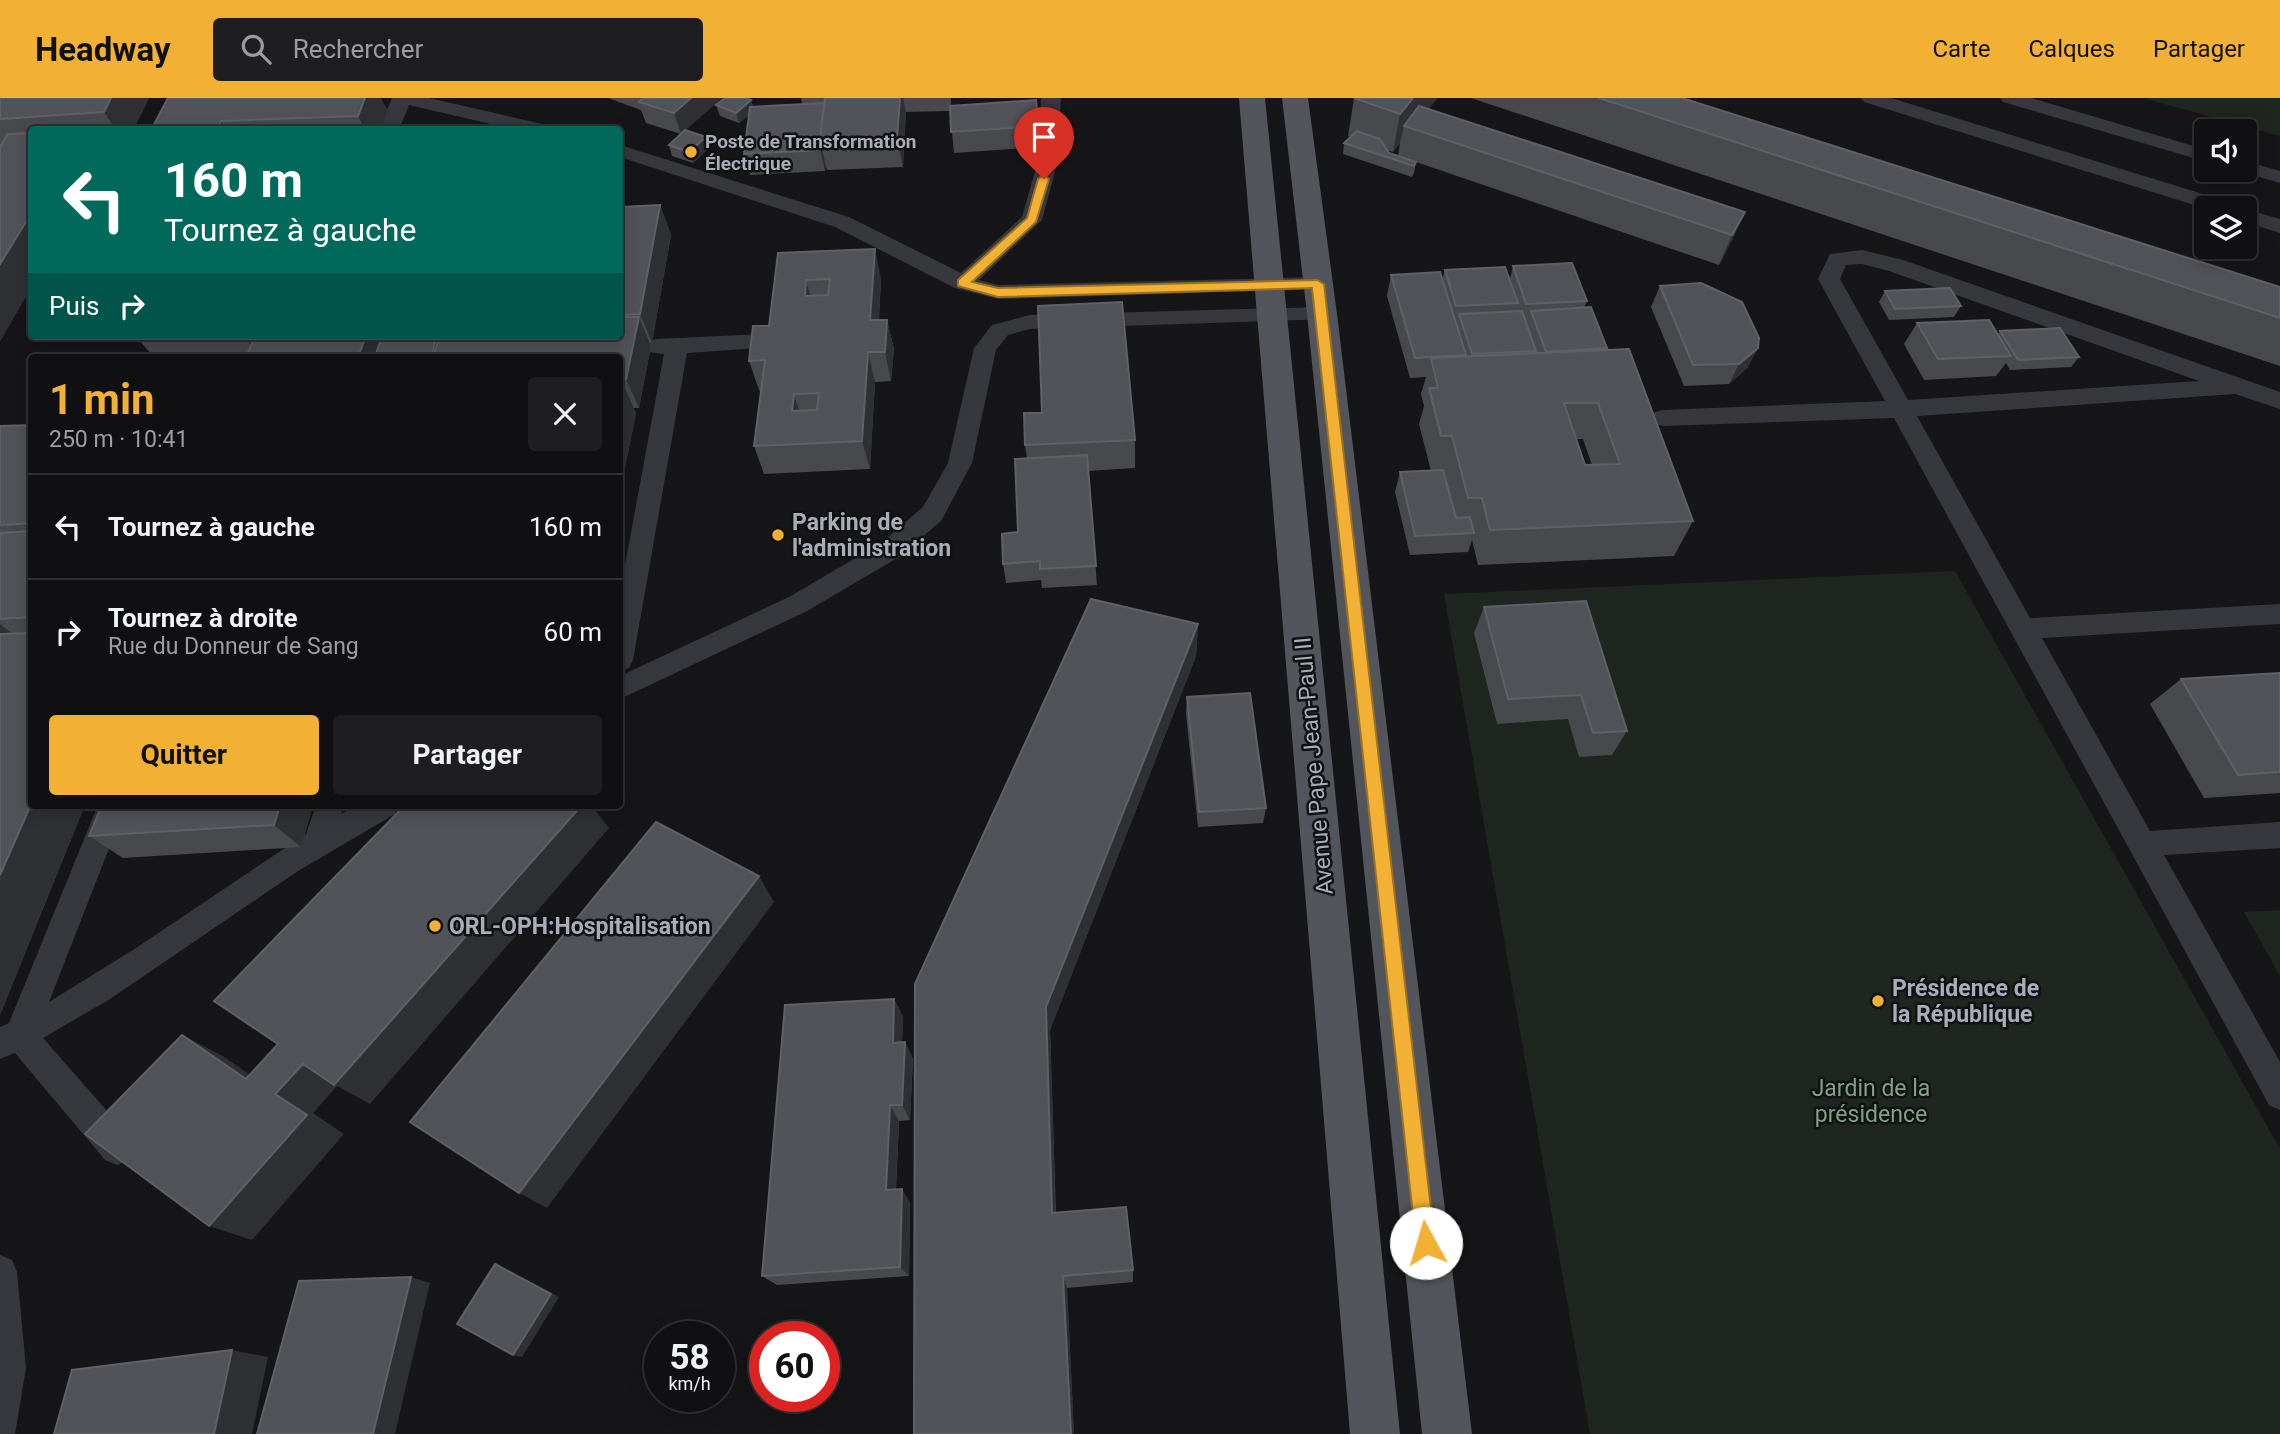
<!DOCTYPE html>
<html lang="fr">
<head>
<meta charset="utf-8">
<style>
	:root { --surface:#101012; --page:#1e1e20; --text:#f1f3f6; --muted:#9c9d9f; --line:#303032; --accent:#f2b134 }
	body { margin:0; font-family:Roboto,sans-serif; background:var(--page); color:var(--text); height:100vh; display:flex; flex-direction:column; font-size:26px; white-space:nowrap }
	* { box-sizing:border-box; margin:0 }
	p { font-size:23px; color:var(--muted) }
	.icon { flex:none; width:38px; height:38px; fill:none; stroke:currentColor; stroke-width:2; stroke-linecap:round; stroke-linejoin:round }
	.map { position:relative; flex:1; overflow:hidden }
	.sheet { position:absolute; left:28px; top:256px; width:595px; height:455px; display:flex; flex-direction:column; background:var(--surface); border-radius:7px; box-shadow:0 4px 18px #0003,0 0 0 2px var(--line) }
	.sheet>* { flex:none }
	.hud { position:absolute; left:28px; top:28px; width:595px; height:214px; border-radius:7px; box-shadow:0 4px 18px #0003,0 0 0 2px var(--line); background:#00695c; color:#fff; overflow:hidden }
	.tools { position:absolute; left:2194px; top:21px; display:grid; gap:14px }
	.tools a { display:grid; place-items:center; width:63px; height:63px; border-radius:7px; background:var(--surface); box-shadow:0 4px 18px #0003,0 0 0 2px var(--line); font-size:35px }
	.speed { position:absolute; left:644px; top:1223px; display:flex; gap:14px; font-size:35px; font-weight:700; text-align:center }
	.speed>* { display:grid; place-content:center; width:91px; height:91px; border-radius:50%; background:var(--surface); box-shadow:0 4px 18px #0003,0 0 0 2px var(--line); line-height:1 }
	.speed small { font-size:18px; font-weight:400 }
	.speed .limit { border:10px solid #d22; background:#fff; color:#111 }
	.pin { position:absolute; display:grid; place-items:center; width:60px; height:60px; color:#fff; margin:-72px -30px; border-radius:50% 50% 50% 0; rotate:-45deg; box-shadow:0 0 7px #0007 }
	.pin .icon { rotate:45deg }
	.me { position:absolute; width:77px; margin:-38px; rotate:354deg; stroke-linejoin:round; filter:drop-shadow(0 0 5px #0008) }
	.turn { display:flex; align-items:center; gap:24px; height:147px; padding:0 21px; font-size:32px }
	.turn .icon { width:91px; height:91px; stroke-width:2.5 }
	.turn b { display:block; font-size:49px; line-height:60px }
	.then { display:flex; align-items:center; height:66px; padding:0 21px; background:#0003; gap:14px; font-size:26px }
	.round { display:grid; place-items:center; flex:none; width:74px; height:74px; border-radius:7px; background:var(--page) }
	.summary { display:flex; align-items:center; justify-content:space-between; height:119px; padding:0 21px }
	h1 { font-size:42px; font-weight:700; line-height:52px; color:var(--accent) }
	.cta { display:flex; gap:14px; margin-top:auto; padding:14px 21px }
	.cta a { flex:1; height:80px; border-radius:7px; background:var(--accent); color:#111; font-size:28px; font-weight:700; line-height:80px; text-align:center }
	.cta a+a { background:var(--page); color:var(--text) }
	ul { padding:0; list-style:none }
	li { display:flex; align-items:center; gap:21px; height:105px; padding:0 21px; border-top:2px solid var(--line) }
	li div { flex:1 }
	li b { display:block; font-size:26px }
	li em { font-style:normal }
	header { display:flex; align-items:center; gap:42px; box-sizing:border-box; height:98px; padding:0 35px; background:var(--accent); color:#111 }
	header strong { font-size:33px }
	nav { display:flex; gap:38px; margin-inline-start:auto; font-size:24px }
	.search { width:490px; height:63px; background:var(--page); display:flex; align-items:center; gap:18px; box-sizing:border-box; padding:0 24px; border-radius:7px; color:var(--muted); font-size:26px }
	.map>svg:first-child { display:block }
	.green { fill:#1e261f }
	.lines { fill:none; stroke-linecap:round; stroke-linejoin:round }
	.service { fill:#37383d; fill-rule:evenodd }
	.primary { fill:#53555c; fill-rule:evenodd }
	.wall { fill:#47494d; fill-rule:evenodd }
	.shaded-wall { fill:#2f3033 }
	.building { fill:#525359; stroke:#5f6168; stroke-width:2; fill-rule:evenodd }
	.route { fill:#f2b134; stroke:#9d7322; stroke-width:2 }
	.poi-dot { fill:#f2b134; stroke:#111113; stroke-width:2.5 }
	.labels { text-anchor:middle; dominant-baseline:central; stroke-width:5; stroke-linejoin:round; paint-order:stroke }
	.far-poi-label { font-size:19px; font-weight:bold; fill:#a8adb8; stroke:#111113; text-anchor:start }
	.poi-label { font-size:23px; font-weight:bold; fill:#a8adb8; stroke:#111113; text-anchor:start }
	.street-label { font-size:23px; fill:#a8adb8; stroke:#111113 }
	.park-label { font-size:23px; fill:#7fa381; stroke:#111113 }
</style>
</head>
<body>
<header>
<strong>Headway</strong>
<div class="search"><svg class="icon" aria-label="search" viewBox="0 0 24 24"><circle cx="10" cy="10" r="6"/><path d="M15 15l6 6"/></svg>Rechercher</div>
<nav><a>Carte</a><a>Calques</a><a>Partager</a></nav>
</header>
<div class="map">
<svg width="2280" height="1336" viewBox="0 0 2280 1336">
	<rect width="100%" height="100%" fill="#161618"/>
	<!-- green -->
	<path class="green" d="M2145,0H2280V38L2150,2Z
		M1955,473L2280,1051V1336H1590L1444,496Z
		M2280,812V878L2244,814Z"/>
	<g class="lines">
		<!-- service -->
		<path class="service" d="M392,0H429L551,28L553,32H516L409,7L399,32H379Z
			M1041,0H1061L1057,66L1042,122L979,182L998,187L1317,179L1325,181L1328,186L1325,191L998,201L955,190L835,129L620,59V47L849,119L961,175L1022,119L1037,66Z
			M1861,0H1891L2232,105L2235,110L2207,111L1864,4Z
			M2000,0H2031L2207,52V64L2003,4Z
			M2245,63L2280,73V85L2238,73L2245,72Z
			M2245,111L2280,121V135L2245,124Z
			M1862,152L1903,162L2280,294V311L2235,296L1917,318L2030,520L2280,506V526L2042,540L2150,733L2280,724V750L2164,757L2280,964V1012L2269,1007L1894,320L1663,328L1655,326L1651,320L1655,314L1663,312L1885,303L1818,181L1830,156ZM1862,166L1889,173L2199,283L1908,302L1840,181L1846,167Z
			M1322,209L1330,211L1333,216L1330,221L1030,231L1008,237L996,252L972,365L941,423L899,459L807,513L620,601V578L789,499L881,445L923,409L948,365L974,250L992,227L1030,217Z
			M763,236L771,239L774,244L771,249L687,255L633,562L629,570L620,573V494L664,256L648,254L645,249L648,244L656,241Z
			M98,707H126L49,904L136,850L306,736L316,707H344L341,716L358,707H399L395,716L298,773L110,901L43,940L129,1038L134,1050L129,1062L117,1067L105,1062L15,955L0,961V929L9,925Z
			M0,1157L12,1162L17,1174L26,1270L15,1336H0Z"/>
		<!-- primary -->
		<path class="primary" d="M1239,0H1265L1400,1336H1350Z
			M1282,0H1308L1337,216L1472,1336H1422L1307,216Z"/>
	</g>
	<!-- wall -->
	<path class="wall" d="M0,0H149L133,32H32V188L0,243Z
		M168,0L388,13L381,32H151Z
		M608,0H722L685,32L706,39L709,50L693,65L672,58L669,47L681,36L646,25L641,12Z
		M801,0H951V8L1039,28L1041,49L954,55L950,13L906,14L903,69L827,72L826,68L825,73L750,77L744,56L749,17L739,25L720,18L716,7L751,2L753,9L802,6Z
		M1354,0L1429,11L1745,114L1731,144L1719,167L1416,64L1414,75L1412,79L1343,56L1344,45L1351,39L1348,38ZM1400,45L1398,58L1389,55L1387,52L1393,54Z
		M1471,0H1682L2280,189V268Z
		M660,107L671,137L652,245H650L651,248L639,310H633L636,315L620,394V259H154L139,242L141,238H376L380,244L620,238V109Z
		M778,155L881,181L879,222H887L894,251L891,283L875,284L870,371L764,376L754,348L761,292H759L749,263L769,228Z
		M1513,168L1587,203L1584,210L1607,250L1606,252L1693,423L1674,458L1478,467L1472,442L1468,454L1410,457L1395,394L1400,374L1431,373L1419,326L1424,308L1421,296L1426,279L1410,280L1387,198L1391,177L1442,182L1445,172L1510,181ZM1576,341H1583L1592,367H1585Z
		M1660,188L1758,250L1747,270L1729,286L1684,288L1651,209Z
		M1885,193L1961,208L1954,219L1889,222L1879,204Z
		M1917,225L1998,236L2000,233L2079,259L2071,269L2010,272L2006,265L1996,278L1924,282L1904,246Z
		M32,327V707H85L0,917V328Z
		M1135,342V370L1088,373L1097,487L1042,490L1041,482L1006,485L1003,466L1018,434L1027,361L1025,347Z
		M1484,509L1627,633L1612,657L1579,659L1568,621L1497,626L1474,535Z
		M1198,526L1196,558L1050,932L1056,1115L1133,1172V1184L1067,1190L1074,1336H914L915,886Z
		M2280,575V695L2204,700L2150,606L2181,581Z
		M1187,599L1266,710L1263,725L1198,729L1186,616Z
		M313,707L301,749L123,760L89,738Z
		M894,901L903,919L902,944H905L913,961L910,1022L899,1023L896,1092L910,1104L909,1178L777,1187L762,1178Z"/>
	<!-- shaded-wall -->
	<path class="shaded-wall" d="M111,0H149L133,32H116L104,14Z
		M365,0H381L388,13L381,32H365L358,18Z
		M691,0H722L681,36L674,15Z
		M900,0H903L906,14L903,69L897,39Z
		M1413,0H1438L1412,31L1404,28L1400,45L1393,54L1400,16Z
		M751,2L754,13L739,25L736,15Z
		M221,23L226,32H217Z
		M706,39L709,50L693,65L689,54Z
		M821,47L826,68L825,73L820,52Z
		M660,107L671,137L652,245L640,216Z
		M32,114V188L0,243V166Z
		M1745,114L1731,144L1719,167L1732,137Z
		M875,151L881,181L877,252L870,222Z
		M806,182L814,212L805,198Z
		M639,219L651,248L639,310L626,281Z
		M887,222L894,251L891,283L885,254Z
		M244,238H279L259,259Z
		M366,238H376L389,258L388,259H358Z
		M437,238H446L449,259H431Z
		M1758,250L1747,270L1729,286L1739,266Z
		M868,254L875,284L870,371L862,343Z
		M623,286L636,315L620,394V301Z
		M794,296L803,325L792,313Z
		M0,526L27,547L0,540Z
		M1198,526L1196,558L1050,932L1056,1130L1052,1115L1046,909Z
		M32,704V707H85L0,917V777Z
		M280,707H313L301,749L274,727Z
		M582,707H591L609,730L370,1006L337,988L313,1015L344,1036L252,1142L209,1128L246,981L182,937L223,958L276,995L303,966Z
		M759,778L774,804L547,1110L519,1095Z
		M894,901L903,919L901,962L893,945Z
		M905,944L913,961L910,1022L902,1007Z
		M890,1007L899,1023L895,1105L886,1092Z
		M902,1091L910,1104L909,1178L900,1169Z
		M495,1166L559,1199L522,1259L513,1257Z
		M1063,1178L1067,1190L1074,1336H1071Z
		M411,1179L430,1185L395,1336H373Z
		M232,1252L268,1259L252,1336H214Z"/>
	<!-- building -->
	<path class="building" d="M0,0H111L104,14L0,21Z
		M168,0H365L358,18L221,23L217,32H151Z
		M643,0H691L674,15L639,4Z
		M725,0H746L751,2L736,15L716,7Z
		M825,0H900L897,39L820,42Z
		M1354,0H1413L1400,16Z
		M1599,0H1682L2280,189V220Z
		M1036,2L1039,28L951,34L950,8Z
		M824,5L820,42V52L744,56L750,9Z
		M1419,8L1745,114L1732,137L1404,28Z
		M685,32L706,39L689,54L669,47Z
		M1357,33L1380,41L1389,55L1416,64L1414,68L1344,45Z
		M32,35V114L0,166V49L8,36Z
		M660,107L640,216L620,217V109Z
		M875,151L870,222H887L885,254H868L862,343L754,348L765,262L749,263L753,228H769L778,155ZM830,181L828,197L805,198L806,182ZM819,295L817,312L792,313L794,296Z
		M1572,165L1587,203L1526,206L1513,168Z
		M1505,169L1518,205L1456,208L1445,172Z
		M1440,174L1466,257L1415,260L1391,177Z
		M1701,185L1742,204L1759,240L1758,250L1739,266L1693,267L1660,188Z
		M1950,190L1961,208L1895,211L1885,193Z
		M1122,204L1135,342L1025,347L1024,315H1042L1038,208Z
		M1591,209L1607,250L1546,254L1531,213Z
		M1522,213L1536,253L1472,256L1459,216Z
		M620,219H639L626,281H620V259H433L440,238H620Z
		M1989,222L2011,258L1938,261L1917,225Z
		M2060,230L2079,259L2018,262L2000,233Z
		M141,238H244L139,242Z
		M255,238H366L358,259H246Z
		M382,238H437L431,259H375Z
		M1629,251L1693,423L1490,432L1482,400H1468L1452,338H1441L1429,290H1438L1431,260ZM1564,305H1598L1620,366L1585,367Z
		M620,286H623L620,301Z
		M32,327V425L0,427V328Z
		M1087,357L1096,468L1040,471V463L1003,466L1002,436L1018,434L1015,361Z
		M1443,372L1456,420L1470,419L1474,435L1415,438L1400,374Z
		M32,433V519L0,521V435Z
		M1091,501L1198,526L1046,909L1052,1115L1126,1109L1133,1172L1063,1178L1071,1336H914L915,886Z
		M1586,503L1627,633L1593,635L1581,597L1508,601L1484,509Z
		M32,535V704L0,777V536Z
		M2280,575V674L2238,677L2181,581Z
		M1250,595L1266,710L1199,714L1187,599Z
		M102,707H280L274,727L89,738Z
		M405,707H582L334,987L303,966L275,996L307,1017L209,1128L85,1036L182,937L246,981L278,946L214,903Z
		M656,724L759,778L519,1095L410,1024Z
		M894,901L893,945L905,944L902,1007H890L886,1092L902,1091L900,1169L762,1178L785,907Z
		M495,1166L551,1196L513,1257L457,1226Z
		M411,1179L373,1336H257L299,1183Z
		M232,1252L214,1336H54L72,1272Z"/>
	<!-- route -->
	<path class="route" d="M1044,77L1049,81L1036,124L972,184L998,190L1317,182L1324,186L1435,1145L1432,1152L1426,1154L1419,1152L1416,1145L1312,190L998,199L958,188V182L1027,120L1038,81Z"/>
	<!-- markers -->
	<g class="poi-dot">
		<circle cx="691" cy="54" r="7"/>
		<circle cx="778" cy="437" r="7"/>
		<circle cx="435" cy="828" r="7"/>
		<circle cx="1878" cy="903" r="7"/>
	</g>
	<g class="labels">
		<!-- far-poi labels -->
		<g class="far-poi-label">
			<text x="705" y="43">Poste de Transformation<tspan x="705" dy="22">Électrique</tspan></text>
		</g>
		<!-- poi labels -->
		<g class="poi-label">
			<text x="792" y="424">Parking de<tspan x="792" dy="26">l'administration</tspan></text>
			<text x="449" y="828">ORL-OPH:Hospitalisation</text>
			<text x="1892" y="890">Présidence de<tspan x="1892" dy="26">la République</tspan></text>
		</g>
		<!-- street labels -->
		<g class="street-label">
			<text transform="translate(1314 668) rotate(-95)">Avenue Pape Jean-Paul II</text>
		</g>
		<!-- park labels -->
		<g class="park-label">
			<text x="1871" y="990">Jardin de la<tspan x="1871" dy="26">présidence</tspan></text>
		</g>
	</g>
</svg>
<div class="tools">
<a><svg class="icon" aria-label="sound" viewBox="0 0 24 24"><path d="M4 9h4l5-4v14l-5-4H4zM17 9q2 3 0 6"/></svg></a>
<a><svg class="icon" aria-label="layers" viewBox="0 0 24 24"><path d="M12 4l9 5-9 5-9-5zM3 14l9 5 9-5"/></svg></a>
</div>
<div class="speed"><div>58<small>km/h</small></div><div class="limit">60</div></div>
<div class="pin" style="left:1044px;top:81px;background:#d93025"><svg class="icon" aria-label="arrive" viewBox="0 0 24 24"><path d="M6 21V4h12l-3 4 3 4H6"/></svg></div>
<svg class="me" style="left:1426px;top:1145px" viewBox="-20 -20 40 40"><circle r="19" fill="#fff"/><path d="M0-13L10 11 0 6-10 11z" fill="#f2b134"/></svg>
<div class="hud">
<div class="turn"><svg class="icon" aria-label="left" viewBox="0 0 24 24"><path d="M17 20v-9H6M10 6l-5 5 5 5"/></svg><div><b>160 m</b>Tournez à gauche</div></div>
<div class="then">Puis<svg class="icon" aria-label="right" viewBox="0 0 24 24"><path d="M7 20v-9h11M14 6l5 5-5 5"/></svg></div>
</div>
<section class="sheet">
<div class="summary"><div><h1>1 min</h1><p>250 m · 10:41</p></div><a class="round"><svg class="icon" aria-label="close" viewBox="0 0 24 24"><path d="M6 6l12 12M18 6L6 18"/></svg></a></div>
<ul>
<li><svg class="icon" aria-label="left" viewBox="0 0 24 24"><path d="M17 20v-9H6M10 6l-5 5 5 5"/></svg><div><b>Tournez à gauche</b></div><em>160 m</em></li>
<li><svg class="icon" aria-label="right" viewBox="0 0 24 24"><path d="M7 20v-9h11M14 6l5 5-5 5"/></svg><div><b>Tournez à droite</b><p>Rue du Donneur de Sang</p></div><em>60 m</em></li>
</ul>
<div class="cta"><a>Quitter</a><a>Partager</a></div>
</section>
</div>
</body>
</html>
